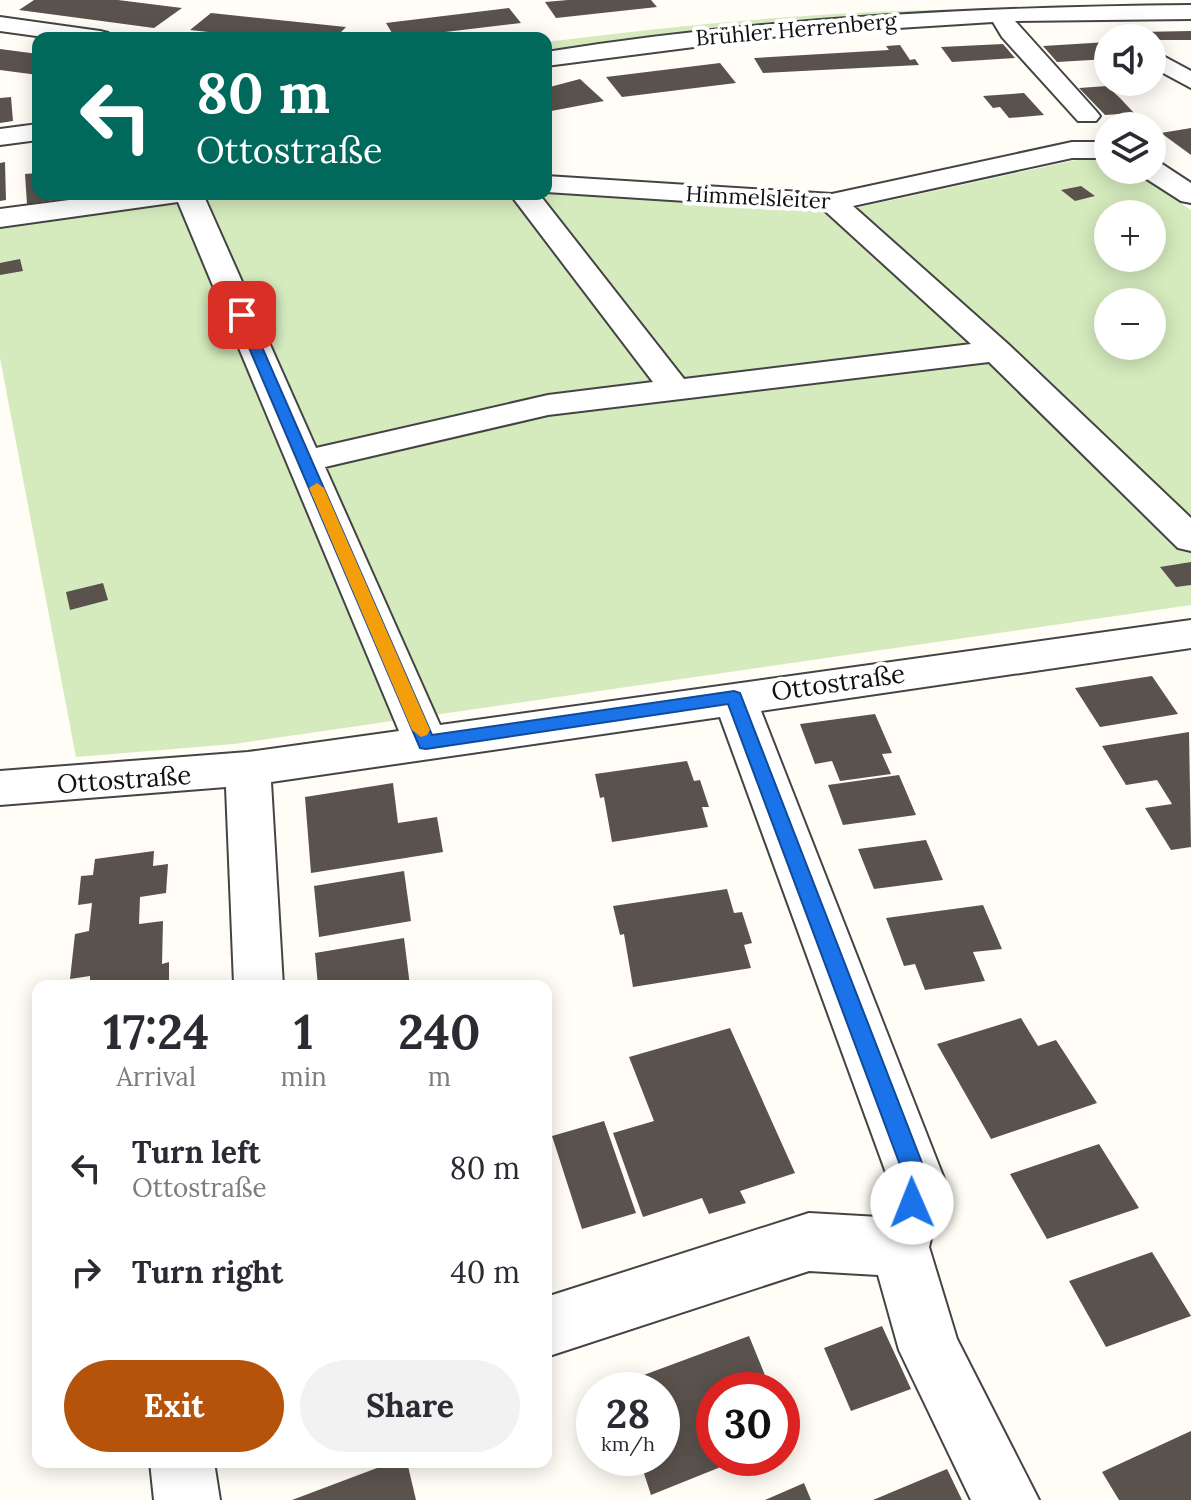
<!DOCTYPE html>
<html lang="en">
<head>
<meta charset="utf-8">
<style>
	:root { --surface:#fff; --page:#f2f2f3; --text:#2b2b33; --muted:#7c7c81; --accent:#b45309 }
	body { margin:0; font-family:Lora,serif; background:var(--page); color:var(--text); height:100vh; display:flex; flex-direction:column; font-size:30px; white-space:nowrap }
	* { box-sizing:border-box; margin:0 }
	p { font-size:26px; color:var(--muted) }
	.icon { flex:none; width:44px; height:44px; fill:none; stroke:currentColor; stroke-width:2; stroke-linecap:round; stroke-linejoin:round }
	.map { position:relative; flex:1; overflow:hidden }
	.details { position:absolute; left:32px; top:980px; width:520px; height:488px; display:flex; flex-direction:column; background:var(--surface); border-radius:16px; box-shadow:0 4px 20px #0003 }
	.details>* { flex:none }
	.guide { position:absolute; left:32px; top:32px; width:520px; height:168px; border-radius:16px; box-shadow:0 4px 20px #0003; background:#00695c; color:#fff; overflow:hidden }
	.controls { position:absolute; left:1094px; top:24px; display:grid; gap:16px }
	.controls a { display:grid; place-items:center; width:72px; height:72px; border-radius:50%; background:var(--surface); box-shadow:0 4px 20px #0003; font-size:40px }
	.speed { position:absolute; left:576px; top:1372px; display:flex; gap:16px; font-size:40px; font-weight:700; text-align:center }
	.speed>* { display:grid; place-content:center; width:104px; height:104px; border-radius:50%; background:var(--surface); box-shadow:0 4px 20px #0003; line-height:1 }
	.speed small { font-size:20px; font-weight:400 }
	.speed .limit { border:12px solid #d22; background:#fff; color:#111 }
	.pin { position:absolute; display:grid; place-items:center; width:68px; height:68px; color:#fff; margin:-34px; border-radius:16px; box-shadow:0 4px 12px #0006 }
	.me { position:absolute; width:88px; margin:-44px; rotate:359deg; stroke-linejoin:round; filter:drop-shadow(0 0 6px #0008) }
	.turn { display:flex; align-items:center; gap:28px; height:168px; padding:0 32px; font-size:36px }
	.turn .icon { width:104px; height:104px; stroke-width:2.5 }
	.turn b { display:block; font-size:56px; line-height:68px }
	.eta { display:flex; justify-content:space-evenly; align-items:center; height:136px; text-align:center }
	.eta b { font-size:48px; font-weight:700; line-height:56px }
	.button { display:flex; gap:16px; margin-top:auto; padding:16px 32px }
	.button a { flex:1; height:92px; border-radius:48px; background:var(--accent); color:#fff; font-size:32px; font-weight:700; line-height:92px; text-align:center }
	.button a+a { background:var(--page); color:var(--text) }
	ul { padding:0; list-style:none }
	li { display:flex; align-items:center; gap:24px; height:104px; padding:0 32px }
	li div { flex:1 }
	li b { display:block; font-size:30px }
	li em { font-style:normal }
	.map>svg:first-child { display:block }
	.green { fill:#d5ebbd; fill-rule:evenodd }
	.building { fill:#5a524d }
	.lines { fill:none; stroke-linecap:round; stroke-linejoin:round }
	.minor-casing { stroke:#444; stroke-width:4 }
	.minor { fill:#fff; fill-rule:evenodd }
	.route { fill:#1a73e8; stroke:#114b97; stroke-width:2 }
	.slow { fill:#f59e0b }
	.labels { text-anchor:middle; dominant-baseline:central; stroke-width:8; stroke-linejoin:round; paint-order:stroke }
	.far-street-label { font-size:22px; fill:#111; stroke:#fff }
	.street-label { font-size:26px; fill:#111; stroke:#fff }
</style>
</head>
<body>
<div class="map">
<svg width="1191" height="1500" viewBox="0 0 1191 1500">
	<rect width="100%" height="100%" fill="#fffdf5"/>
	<!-- green -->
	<path class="green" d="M931,10L1015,11L769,22L546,50V42C674,26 802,13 931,10Z
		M1090,157L1108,158V170H1131L1191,210V605L234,744L76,757L0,358V225L221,194H546V191L842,211ZM1108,214H1152V258H1108ZM1108,302H1152V346H1108Z"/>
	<!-- building -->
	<path class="building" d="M34,0H118L182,8L154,28L19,10Z
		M568,0H651L657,7L556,18L545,2Z
		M509,8L521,23L395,38L386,23Z
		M211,13L346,27L335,38H262L190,30Z
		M1191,31V40H1152L1144,38L1139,32Z
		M1108,42V59L1057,62L1043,46Z
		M1003,44L1015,58L952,62L941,47Z
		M900,45L910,60L915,59L919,65L763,73L754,58L889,50L886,46Z
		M0,49L38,54V75L0,70Z
		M720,63L736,83L622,97L606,77Z
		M580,79L604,101L546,112V88Z
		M1107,86L1120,98L1134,113L1105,115L1079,88Z
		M1024,93L1044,115L1009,118L1000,107L993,108L983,96Z
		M11,97L13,121L0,123V98Z
		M1191,128V155L1161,133Z
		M5,162L6,200L0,201V163Z
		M38,173V194H75V197L27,204L25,174Z
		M1081,186L1095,196L1075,201L1061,190Z
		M20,259L23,271L0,275V263Z
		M1191,562V585L1176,587L1160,567Z
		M103,583L108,600L70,610L66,592Z
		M1152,676L1178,714L1100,727L1075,688Z
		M875,714L892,753L882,754L891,774L840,781L832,761L815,764L800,724Z
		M1189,732L1191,847L1171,850L1145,808L1172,804L1157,780L1126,785L1102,746Z
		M687,761L694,781L700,780L709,807H702L708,827L612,842L604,797L600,798L595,774Z
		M899,775L916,815L843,825L828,785Z
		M393,783L398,823L437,817L443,852L311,873L305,797Z
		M926,840L943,880L874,889L858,849Z
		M154,851L153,866L168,864L166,893L140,897L139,924L163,921L162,964L169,962V986H90V976L70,979L75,934L89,931L92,903L78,905L81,876L93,875L95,859Z
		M404,871L411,921L319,937L314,886Z
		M727,889L734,913L742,912L752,943L744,945L751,968L633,987L624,934L620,935L613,906Z
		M983,905L1002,949L973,952L985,981L925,990L915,964L904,966L886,918Z
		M404,938L410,986H318L315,953Z
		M1021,1018L1038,1046L1056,1040L1097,1103L991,1139L937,1044Z
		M730,1028L795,1173L740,1191L746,1203L709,1214L702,1198L643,1217L613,1133L654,1121L629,1057Z
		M604,1121L636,1213L582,1229L552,1136Z
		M1099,1144L1139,1208L1047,1239L1010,1174Z
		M1152,1252L1191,1316L1106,1347L1069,1281Z
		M882,1326L911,1389L851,1411L824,1348Z
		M749,1336L771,1390H714V1458H743L651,1495L639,1458H662V1390H616L614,1386Z
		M1191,1431V1500H1119L1102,1472Z
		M393,1462H407L416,1500H292Z
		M947,1469L962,1500H873Z
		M804,1483L811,1500H765Z"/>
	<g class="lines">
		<defs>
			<path id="minor" d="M1191,5V19L1015,21L1096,111L1100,116L1096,121H1078L1002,37L993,22L787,35L546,66V52C760,18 974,7 1191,5Z
				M0,17L100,31L108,33L112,38H51L0,31Z
				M1152,50L1191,71V88L1152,67Z
				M38,124V140L0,145V129Z
				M1072,142H1108V158H1072L853,206L1008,344L1191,518V551L1178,548L989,362L548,415L325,467L440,725L1191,620V648L761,711L945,1181L929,1247L957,1339L1039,1500H971L899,1350L878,1275L809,1271L546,1357V1297L809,1213L879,1217L889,1181L720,717L271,782L283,986L234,984L226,787L0,805V771L248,752L399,731L178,202L0,227V209L115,194H203L316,448L548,395L653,382L510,194H539L684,379L971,344L824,210L546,192V176L832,194Z
				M1152,162L1162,164L1191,183V203L1181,201L1142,176L1138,170H1152Z
				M150,1462H214L220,1500H154Z"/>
		</defs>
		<!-- minor casing -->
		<use href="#minor" class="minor-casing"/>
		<!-- minor -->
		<use href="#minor" class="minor"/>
	</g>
	<!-- route -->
	<path class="route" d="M242,311L248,315L432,735L734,691L740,693L929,1181L920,1211L912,1215L903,1211L900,1203L906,1181L728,704L426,749L420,748L235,315Z"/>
	<!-- slow -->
	<path class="slow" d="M317,483L324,488L430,730L427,735L421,737L412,730L309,488Z"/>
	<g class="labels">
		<!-- far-street labels -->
		<g class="far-street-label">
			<text transform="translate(796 29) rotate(-5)">Brühler Herrenberg</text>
			<text transform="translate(758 197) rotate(3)">Himmelsleiter</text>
		</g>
		<!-- street labels -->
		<g class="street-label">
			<text transform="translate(838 682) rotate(-8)">Ottostraße</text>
			<text transform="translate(124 779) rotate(-4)">Ottostraße</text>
		</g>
	</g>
</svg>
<div class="controls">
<a><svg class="icon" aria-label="sound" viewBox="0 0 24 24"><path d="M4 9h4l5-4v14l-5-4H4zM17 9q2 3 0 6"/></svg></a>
<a><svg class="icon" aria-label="layers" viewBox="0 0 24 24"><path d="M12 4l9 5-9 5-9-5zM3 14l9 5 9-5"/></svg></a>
<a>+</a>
<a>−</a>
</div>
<div class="speed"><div>28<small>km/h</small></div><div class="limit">30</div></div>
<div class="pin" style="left:242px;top:315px;background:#d93025"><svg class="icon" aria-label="arrive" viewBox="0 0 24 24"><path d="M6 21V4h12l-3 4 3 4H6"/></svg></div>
<svg class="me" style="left:912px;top:1203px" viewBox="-20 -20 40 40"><circle r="19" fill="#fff"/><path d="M0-13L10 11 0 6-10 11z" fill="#1a73e8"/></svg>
<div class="guide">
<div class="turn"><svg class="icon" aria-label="left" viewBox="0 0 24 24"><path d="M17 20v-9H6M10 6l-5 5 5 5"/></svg><div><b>80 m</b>Ottostraße</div></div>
</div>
<section class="details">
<div class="eta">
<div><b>17:24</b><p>Arrival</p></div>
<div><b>1</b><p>min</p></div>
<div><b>240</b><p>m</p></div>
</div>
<ul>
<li><svg class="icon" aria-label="left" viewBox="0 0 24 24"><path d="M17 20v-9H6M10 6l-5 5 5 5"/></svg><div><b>Turn left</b><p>Ottostraße</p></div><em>80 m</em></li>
<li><svg class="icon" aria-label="right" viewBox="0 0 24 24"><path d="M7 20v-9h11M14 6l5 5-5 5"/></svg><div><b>Turn right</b></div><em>40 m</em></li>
</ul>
<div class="button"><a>Exit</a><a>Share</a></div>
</section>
</div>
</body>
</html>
